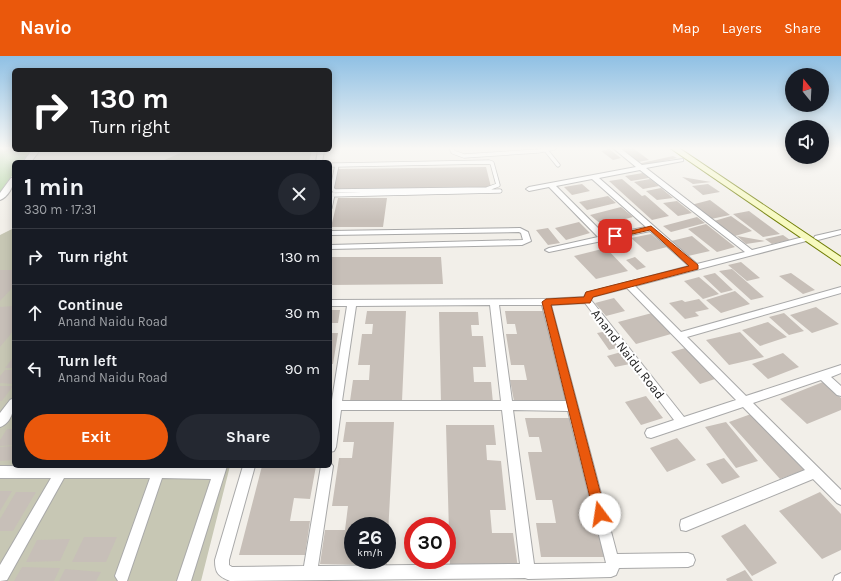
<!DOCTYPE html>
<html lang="en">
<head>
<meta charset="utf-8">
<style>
	:root { --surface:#171b24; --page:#242831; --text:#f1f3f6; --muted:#9ea1a6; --line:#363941; --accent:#ea580c }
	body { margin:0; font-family:Karla,sans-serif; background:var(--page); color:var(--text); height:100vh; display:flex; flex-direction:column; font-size:15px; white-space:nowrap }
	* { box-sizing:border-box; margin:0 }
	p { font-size:13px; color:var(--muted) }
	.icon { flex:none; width:22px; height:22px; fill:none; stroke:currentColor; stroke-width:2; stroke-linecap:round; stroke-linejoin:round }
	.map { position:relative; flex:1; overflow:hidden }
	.details { position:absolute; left:12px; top:104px; width:320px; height:308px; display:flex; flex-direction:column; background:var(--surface); border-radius:6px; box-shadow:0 2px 10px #0003 }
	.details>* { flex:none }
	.top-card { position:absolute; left:12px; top:12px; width:320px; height:84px; border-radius:6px; box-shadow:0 2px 10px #0003; background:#202124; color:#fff; overflow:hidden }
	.needle { width:26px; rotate:342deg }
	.tools { position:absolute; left:785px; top:12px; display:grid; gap:8px }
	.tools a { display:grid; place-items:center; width:44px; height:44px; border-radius:50%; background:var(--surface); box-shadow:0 2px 10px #0003; font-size:20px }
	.speed { position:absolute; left:344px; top:461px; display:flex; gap:8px; font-size:20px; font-weight:700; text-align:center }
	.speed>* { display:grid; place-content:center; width:52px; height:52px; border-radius:50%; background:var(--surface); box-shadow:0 2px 10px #0003; line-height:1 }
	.speed small { font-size:10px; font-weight:400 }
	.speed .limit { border:6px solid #d22; background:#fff; color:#111 }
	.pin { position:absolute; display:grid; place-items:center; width:34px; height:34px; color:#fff; margin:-17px; border-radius:8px; box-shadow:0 2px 6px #0006 }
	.me { position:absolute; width:44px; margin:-22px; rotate:346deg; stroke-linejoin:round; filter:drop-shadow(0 0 3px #0008) }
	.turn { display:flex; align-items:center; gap:14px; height:84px; padding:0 12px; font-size:18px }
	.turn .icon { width:52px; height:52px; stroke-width:2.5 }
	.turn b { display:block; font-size:28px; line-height:34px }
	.round { display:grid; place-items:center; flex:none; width:42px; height:42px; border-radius:21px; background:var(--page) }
	.overview { display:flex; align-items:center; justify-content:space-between; height:68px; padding:0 12px }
	h1 { font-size:24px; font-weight:700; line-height:30px }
	.button { display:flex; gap:8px; margin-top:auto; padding:8px 12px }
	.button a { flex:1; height:46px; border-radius:24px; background:var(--accent); color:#fff; font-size:16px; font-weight:700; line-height:46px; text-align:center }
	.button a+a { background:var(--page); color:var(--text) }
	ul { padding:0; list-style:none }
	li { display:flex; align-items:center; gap:12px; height:56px; padding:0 12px; border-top:1px solid var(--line) }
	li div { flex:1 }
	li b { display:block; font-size:15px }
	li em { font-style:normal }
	header { display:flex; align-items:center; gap:24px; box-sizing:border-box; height:56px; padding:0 20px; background:var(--accent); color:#fff }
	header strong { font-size:19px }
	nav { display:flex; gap:22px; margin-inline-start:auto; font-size:14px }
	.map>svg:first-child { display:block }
	.construction { fill:#c7c7b4 }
	.forest { fill:#add19e }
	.building { fill:#c7bfb8 }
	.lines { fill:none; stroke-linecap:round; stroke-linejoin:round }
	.service-casing { stroke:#a9a9a9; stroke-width:5 }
	.minor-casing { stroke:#a9a9a9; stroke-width:2 }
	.tertiary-casing { stroke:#a9a9a9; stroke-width:2 }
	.secondary-casing { stroke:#707d05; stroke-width:2 }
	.service { stroke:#fff; stroke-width:3.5 }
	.minor { fill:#fff; fill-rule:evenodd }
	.tertiary { fill:#fff; fill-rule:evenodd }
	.secondary { fill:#f7fabf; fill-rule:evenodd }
	.route { fill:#ea580c; stroke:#983908 }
	.labels { text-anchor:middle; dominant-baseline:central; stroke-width:4; stroke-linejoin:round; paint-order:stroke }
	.street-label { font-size:13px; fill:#222; stroke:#fff }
</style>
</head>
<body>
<header>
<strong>Navio</strong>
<nav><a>Map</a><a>Layers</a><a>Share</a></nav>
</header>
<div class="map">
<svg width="841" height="525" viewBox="0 0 841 525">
	<rect width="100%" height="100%" fill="#f2efe9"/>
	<!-- construction -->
	<path class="construction" d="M187,94H312L309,106H160Z
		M14,172V410H230L201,525H0V179Z"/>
	<!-- forest -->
	<path class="forest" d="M0,92L31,94L22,106H14V117L0,136Z"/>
	<!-- building -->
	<path class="building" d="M620,92H633L649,104L638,106Z
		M609,93L621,102L613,104L601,95Z
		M673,100L677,102L641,110L637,108Z
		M486,111L491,131L333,134L337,113Z
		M643,117L649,122L631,125L625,120Z
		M682,121L711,126L693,128Z
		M622,123L642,140L645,139L669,160L652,164L609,125Z
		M650,123L659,130L643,133L634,126Z
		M582,128L590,135L572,139L564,131Z
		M708,128L720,136L703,139L692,130Z
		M661,132L673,142L657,144L646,135Z
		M608,140L616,147L587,154L579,146Z
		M338,142H387L383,171H331Z
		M710,144L730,159L711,163L691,149Z
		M677,145L692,157L678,160L663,147Z
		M621,151L633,161L602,169L590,159Z
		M749,155L780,178L763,181L733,158Z
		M731,160L752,175L735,180L714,165Z
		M697,161L705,167L671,176L663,170Z
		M579,166L590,177L566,184L555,172Z
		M706,168L735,191L717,196L688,173Z
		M548,172L560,187L548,189L536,174Z
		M651,178L667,191L647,196L631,182Z
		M783,179L790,184L772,188L765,183Z
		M692,180L710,195L688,200L671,185Z
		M737,180L765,185L746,188Z
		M606,192L628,215L596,223L574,200Z
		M330,201H441L443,228L330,229Z
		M635,201L646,211L637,214L626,204Z
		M741,206L760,222L747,225L728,209Z
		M732,213L764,241L751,244L719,215Z
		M0,214H14V230L0,245Z
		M715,217L733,234L721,237L703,220Z
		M791,217L815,234L803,238L779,220Z
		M699,221L719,238L703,243L684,225Z
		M735,235L750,248L721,257L706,244Z
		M614,242L625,255L606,260L595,247Z
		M699,243L709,253L695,256L699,260L685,263L669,247L682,244L685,246Z
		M14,250V274L0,291V251Z
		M816,251L839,268L812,277L790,259Z
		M330,254H340L338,267H330Z
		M367,255H406L402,345H350L353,324H369L370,309H358L362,278H372L373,268H365Z
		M505,255H544L566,345H514L510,324H527L524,309H511L506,278H517L515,268H507Z
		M439,256H478L479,269H471L472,280H483L486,311H473L474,326H491L493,347H441Z
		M652,257L671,278L636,288L618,266Z
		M784,257L804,275L789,279L769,261Z
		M768,266L787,281L760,290L742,274Z
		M608,275L620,291L609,294L597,277Z
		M740,276L764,301L729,309L706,284Z
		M330,277H338L333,308H330Z
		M689,291L718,322L700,328L671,296Z
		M621,296L630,308L615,311L607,300Z
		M783,297L799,311L768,323L752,308Z
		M14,300V312H5Z
		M5,314H14V328L0,327V320Z
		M823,326L841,342V354L807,368L780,343Z
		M0,330H13L2,345H0Z
		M646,340L663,362L641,369L625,346Z
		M751,358L804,414L780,423L729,366Z
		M525,362H573L608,501H541L536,467H556L552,444H536L528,396H542L539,381H529Z
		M346,366H394L388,478L387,470H353V504H387V509L320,508L325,474H345L348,450H332L339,402H352L354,386H343Z
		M726,366L758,405L736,412L705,371Z
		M446,369H494L496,389H486L487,404L501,405L506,454H490L492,477H513L518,512H450Z
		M7,373H14V389L0,390V384Z
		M677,382L696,404L667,416L650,392Z
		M14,390V404L0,405V391Z
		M724,402L740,421L722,428L706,408Z
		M262,410H316L310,443L294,442L290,465H310L305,499H239Z
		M0,435H12L0,455Z
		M16,436H36L13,475H0V463Z
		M820,436L841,458V494L822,503L779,455Z
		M745,468L777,507L752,520L721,480Z
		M84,481H117L106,506H72Z
		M70,483L60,505L26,506L37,484Z
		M22,511L60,512L54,525H14Z
		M65,513L101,516L96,525H59Z
		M745,514L753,525H727L726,523Z"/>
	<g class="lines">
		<defs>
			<path id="service" d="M451,92L453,96L464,100L538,95L554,92
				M545,93L558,109
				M489,106L492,107L498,129L487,133L335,135L332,133L337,109Z
				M330,109H337
				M330,139L500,135
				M330,152L333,138"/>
			<path id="minor" d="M613,92H620L642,109L683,103V105L646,112L752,194L807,180L811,182L810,184L635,230L681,276L841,231V237L687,281L746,340L841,309V317L831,321L841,330V340L837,339L821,324L753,347L841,434V449L837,447L813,423L686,475L681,474L680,469L681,464L805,414L743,351L651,382L647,381L645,377L647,373L674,364L585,247L551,249L617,498L688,497L693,499L695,504L693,509L688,511L619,512L616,519L611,521L528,523L525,522L230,525C218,520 215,517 215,504L243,410H255L229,504V509L232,511L304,510L321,410H330V406L333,410L318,510L520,508L502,354H341L336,391L334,395L330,396V344H332L347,250H330V244L546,243L584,241L586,237L689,210L650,175L549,196L545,194L549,192L598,181L549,131L529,135L526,133L529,131L636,111ZM640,114L745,196L697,208L599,122ZM592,123L646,171L605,179L556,130ZM627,232L736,344L684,361L591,244L592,241ZM490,249L501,345H342L356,250ZM499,249H542L566,345H512ZM513,354L568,355L606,507L534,508Z
				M318,94H324L322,106H316Z
				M520,172L528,176L531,185L522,189L330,193V189L523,184L521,177L519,176L330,179V175Z
				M841,174V178L818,184L814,182L815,180Z
				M14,342C14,353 12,367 0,371V357L10,344Z
				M0,410L215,411V410H227L191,525H177L211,423L162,422L127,525H118L115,520L150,422H64L7,524L0,525V509L51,422H0Z
				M841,517V525H833L835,520Z"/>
			<path id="tertiary" d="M32,94H40L31,106H23Z
				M11,122H14C14,130 8,141 0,144V137Z"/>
			<path id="secondary" d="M670,92H679L841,201V209Z"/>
		</defs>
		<!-- service casing -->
		<use href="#service" class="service-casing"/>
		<!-- minor casing -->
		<use href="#minor" class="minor-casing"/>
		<!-- tertiary casing -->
		<use href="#tertiary" class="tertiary-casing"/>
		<!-- secondary casing -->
		<use href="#secondary" class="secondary-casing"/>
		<!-- service -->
		<use href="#service" class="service"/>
		<!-- minor -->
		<use href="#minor" class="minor"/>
		<!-- tertiary -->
		<use href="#tertiary" class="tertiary"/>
		<!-- secondary -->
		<use href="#secondary" class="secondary"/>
	</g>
	<!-- sky -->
	<linearGradient id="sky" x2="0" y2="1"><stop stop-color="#8fc0e4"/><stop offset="0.56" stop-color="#f9f8f5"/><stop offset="1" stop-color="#f9f8f5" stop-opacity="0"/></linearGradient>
	<rect width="841" height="165" fill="url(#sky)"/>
	<!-- route -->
	<path class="route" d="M651,170L698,209V213L593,241L590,247H587L551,249L606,458L604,463L600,465L595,463L594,458L542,246L546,243L584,241L586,236L689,210L650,174L615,182L611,180Z"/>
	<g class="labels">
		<!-- street labels -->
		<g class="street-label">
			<text transform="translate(628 298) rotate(52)">Anand Naidu Road</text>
		</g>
	</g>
</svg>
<div class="tools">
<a><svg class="needle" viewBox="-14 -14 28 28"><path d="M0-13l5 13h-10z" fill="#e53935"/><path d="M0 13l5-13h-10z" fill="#9ea1a6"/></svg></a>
<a><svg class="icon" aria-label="sound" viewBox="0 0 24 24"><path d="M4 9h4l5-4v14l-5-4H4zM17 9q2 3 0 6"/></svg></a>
</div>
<div class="speed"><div>26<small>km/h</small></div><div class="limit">30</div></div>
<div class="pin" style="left:615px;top:180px;background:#d93025"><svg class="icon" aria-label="arrive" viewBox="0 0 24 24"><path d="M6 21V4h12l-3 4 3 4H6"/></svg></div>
<svg class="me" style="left:600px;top:458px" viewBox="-20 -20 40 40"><circle r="19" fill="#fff"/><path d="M0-13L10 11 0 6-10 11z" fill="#ea580c"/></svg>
<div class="top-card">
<div class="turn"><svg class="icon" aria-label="right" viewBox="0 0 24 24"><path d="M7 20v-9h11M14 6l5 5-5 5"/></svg><div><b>130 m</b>Turn right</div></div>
</div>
<section class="details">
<div class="overview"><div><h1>1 min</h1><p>330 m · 17:31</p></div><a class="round"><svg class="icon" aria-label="close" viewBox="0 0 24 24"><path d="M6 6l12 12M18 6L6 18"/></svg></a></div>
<ul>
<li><svg class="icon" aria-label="right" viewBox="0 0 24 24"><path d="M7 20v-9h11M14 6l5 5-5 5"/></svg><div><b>Turn right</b></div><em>130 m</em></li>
<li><svg class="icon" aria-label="ahead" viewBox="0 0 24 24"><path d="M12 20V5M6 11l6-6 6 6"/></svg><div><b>Continue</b><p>Anand Naidu Road</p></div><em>30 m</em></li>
<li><svg class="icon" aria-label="left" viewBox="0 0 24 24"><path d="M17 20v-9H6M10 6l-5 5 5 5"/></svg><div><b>Turn left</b><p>Anand Naidu Road</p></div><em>90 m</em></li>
</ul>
<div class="button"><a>Exit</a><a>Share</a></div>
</section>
</div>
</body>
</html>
